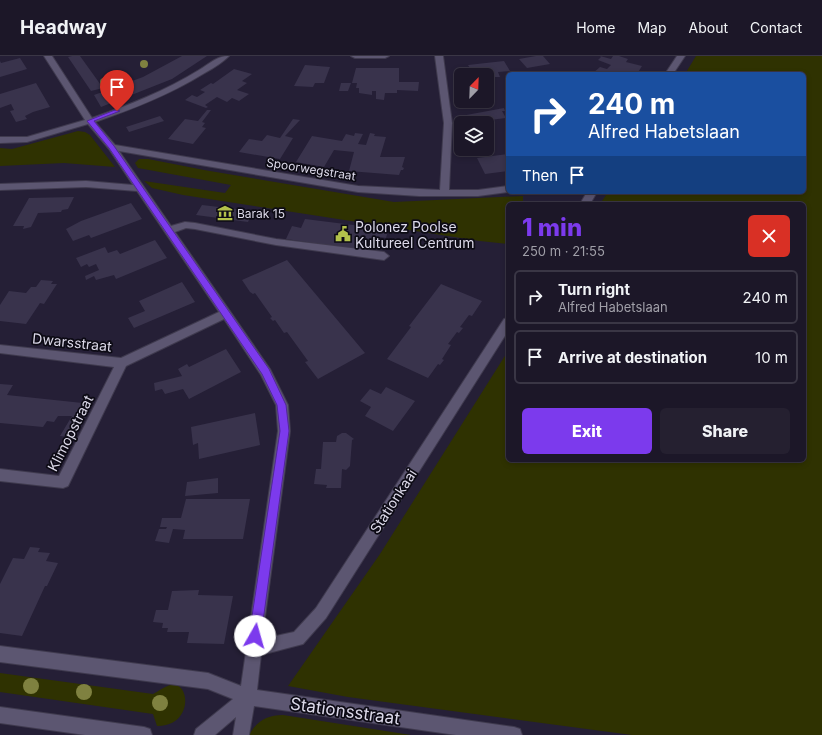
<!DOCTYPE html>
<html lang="en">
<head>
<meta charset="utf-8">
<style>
	:root { --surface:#1c1728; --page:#252030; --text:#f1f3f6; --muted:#a09fa8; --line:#3a3645; --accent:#7c3aed }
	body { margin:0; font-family:Inter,sans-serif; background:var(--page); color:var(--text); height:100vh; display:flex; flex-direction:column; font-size:15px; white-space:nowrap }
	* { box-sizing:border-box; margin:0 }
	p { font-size:13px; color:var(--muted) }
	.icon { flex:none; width:22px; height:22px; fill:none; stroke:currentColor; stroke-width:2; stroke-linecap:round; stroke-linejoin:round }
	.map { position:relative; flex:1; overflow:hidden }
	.sheet { position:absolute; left:506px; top:146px; width:300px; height:260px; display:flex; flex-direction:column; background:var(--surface); border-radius:6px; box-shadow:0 2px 6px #0003,0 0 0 1px var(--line) }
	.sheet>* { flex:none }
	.banner { position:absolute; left:506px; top:16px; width:300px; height:122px; border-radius:6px; box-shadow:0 2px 6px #0003,0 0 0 1px var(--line); background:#1a4fa0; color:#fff; overflow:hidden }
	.needle { width:26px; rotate:23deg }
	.controls { position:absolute; left:454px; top:12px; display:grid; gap:8px }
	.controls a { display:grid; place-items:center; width:40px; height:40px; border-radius:6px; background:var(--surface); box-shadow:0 2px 6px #0003,0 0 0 1px var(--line); font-size:20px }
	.pin { position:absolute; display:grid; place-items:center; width:34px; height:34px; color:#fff; margin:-41px -17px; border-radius:50% 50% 50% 0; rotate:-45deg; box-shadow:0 0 4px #0007 }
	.pin .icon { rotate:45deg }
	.me { position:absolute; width:44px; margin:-22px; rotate:7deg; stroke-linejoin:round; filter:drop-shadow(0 0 3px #0008) }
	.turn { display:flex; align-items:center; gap:14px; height:84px; padding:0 16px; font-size:18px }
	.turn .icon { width:52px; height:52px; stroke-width:2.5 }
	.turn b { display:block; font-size:28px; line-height:34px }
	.then { display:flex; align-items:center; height:38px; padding:0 16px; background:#0003; gap:8px; font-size:15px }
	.round { display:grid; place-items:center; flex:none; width:42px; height:42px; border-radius:6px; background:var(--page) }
	.headline { display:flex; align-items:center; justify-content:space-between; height:68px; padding:0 16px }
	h1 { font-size:24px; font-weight:800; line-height:30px; color:var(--accent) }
	.cta { display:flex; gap:8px; margin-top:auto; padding:8px 16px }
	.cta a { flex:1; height:46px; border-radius:6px; background:var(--accent); color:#fff; font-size:16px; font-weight:800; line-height:46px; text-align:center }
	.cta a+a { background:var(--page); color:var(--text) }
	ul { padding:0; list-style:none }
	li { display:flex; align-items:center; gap:12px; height:54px; margin:0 8px 6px; padding:0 8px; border:2px solid var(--line); border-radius:6px }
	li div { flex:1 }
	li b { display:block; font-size:15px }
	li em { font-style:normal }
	header { display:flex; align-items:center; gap:24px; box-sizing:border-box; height:56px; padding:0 20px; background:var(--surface); border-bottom:1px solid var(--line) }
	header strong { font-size:19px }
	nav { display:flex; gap:22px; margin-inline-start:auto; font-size:14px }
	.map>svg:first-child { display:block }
	.green { fill:#2f3201 }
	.building { fill:#39334c }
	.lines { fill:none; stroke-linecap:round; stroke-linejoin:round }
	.minor-casing { stroke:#3f3a4e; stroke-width:2 }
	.minor { fill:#5c5671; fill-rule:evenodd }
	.tree { fill:#7f8140 }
	.route { fill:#7c3aed; stroke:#51269a }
	.labels { text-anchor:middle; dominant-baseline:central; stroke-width:3.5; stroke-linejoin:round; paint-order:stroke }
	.far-street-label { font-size:12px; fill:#dcd9e9; stroke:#0d0b15 }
	.far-poi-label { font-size:12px; fill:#dcd9e9; stroke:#0d0b15; text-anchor:start }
	.poi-label { font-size:14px; fill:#dcd9e9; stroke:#0d0b15; text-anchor:start }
	.street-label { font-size:14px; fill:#dcd9e9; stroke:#0d0b15 }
	.near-street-label { font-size:17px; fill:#dcd9e9; stroke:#0d0b15 }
</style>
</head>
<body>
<header>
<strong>Headway</strong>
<nav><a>Home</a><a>Map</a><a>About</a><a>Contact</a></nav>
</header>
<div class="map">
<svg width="822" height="679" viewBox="0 0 822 679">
	<rect width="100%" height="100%" fill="#251f36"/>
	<!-- green -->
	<path class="green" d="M696,0H822V679H632L348,641L288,630L380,498L508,295V404H804V148H600L608,136H804V18H685Z
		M78,75L85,76L90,79L115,111L64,107L0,110V92L12,93Z
		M139,103H148L204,114L394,146L523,140V148H508V188L480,185L183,139L152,132L144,125L225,137L231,129L138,112L135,107Z
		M0,617L153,638C159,635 165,630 171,629C191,625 193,671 157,670L153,658L0,636Z
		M283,659L411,679H249C257,665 267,659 283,659Z"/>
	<!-- building -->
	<path class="building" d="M72,0H80L103,32L91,35L68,1Z
		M182,0H207L172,23L101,51L94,39L143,21Z
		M536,0H543L550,8L527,12L519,3Z
		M600,0L611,3L613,0H619L628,3L626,6L642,10L637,18L593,17L600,11L607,13L611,9L598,4L601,1Z
		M20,2L27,13L0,21V5L1,7Z
		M504,5L510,15L498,16L500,21H492L495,28L487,29V19H474L468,9Z
		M305,9L330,11L324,27H315L313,31L294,30Z
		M356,12H399V26H419L418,35L397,34V37H385L384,44L376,43V35H372V39L359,37V32H356L357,27H352Z
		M234,13L252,18L242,25L247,27L237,34L249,38L239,45L232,42L227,46L217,41L205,49L208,51L206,52L185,44L192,39L197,41L205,36L200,34L211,27L213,28Z
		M36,27L50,51L33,56L25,60L27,63L16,66L10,55L14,54L11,48L0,52V38Z
		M341,27H351L348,35H339Z
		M504,52L505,55H502L506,62L465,67L461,60Z
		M207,54H211L202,66L205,67L202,71L206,72L193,88L168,83L185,63L198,65Z
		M160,60L164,65L129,76L126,71Z
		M293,63L300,64L285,80L293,82L280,103L239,96L249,83L262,85L267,79L280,82Z
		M355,77L363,78L358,88L366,89L370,77L375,78L374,80L386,81L380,101H405L402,111L404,112L403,114H401L399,119L349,115L354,96L334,94L324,111L296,106L312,80L342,85L346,78L354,80Z
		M472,93H487L489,97L475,99Z
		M508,98V115L485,118L477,102Z
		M74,141L68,153L62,154L61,156L38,157L31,171L23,173L24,170H13L29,142Z
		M131,147L142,163L91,182L89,179L73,185L66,173L81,165Z
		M202,149L253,155L248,166L196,159Z
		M305,163L377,172L376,174L388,175L386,182L374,180L369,195L286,183L292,170L301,172Z
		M155,184L167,202L116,223L114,219L96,224L94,220L86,224L85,220L99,214L96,208L89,211L87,208L81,211L76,202L105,191L108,197L117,194L120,198Z
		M287,204L365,297L318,323L305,306L308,305L287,276L284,277L275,264L273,265L270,262L272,261L255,237L253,238L250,236L242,224Z
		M41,224L53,225L51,228H57L44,248L40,247L26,268L0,265V249L9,235L26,237L31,231H36Z
		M182,226L195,246L134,272L128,262L145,255L139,245Z
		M441,228L482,245L472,260L469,259L460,271L463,272L459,277L457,276L448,288L451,289L442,303L444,304L440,309L438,308L428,322L387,303L411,271L409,270Z
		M226,293L241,316L189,343L183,333L165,338L162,333L155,335L154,327L182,320L178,313L187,308L189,311Z
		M0,328L13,329L7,339L92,348L85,362L81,361L70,381L60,380L72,360H58L54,366L47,365L43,371L0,367Z
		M386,331L415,345L393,375L365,360L371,351L360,345L370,333L381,338Z
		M255,357L260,389L199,403L198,387L193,389L191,371Z
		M342,377H346L354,383L352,384L350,410L346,414L342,413L341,432H326L327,429L314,428L316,413H321L323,386H336L337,380Z
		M218,422V437L185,440L187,426Z
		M186,443H250L243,483H183L185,474L173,473L169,487L155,485L159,473H166L167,471H160L162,462H181Z
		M30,491L40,492L38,496L50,497L46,505L58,507L47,530H45L22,580L0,577V528L13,502L24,503Z
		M199,534L198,539L233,540L224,588L187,587L189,576H167L168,572H162L163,567L153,566L156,554H168L172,535Z"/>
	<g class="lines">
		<defs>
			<path id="minor" d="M44,0H52L92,62C129,49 165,35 199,14C209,8 217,0 229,0C222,7 212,13 203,18C169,39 133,53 95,66L115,89L358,130L440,134L444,67L435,0H443L452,67L449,134H478L508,130V136L478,140H419L358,136L119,95L171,170L185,166L195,167L276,183L384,196L389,200L384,204L276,189L195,173L186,172L175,176L270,313L288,349L290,375L262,583L294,576L316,552L504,263L508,262V275L326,562L303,588L261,599L257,634L514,671L520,673L522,679H456L254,650L249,679H233L236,661L215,679H194L196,673L233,643L208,633L0,606V590L208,617L241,630L278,375L276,349L261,319L224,263L126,310L68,430L63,432L0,425V413L59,420L114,311L0,297V289L121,302L219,256L137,135L86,131L0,134V128L86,125L133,129L109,93L88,68L27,86L0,87V81H27L85,64Z
				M351,0H389L385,2H355Z
				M677,0H685L673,18H665Z
				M587,136H597L590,148H580Z
				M0,651L144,671L150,673L152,679H85L0,667Z"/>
		</defs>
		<!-- minor casing -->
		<use href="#minor" class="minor-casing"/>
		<!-- minor -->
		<use href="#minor" class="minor"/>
	</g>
	<!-- trees -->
	<g class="tree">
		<circle cx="144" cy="8" r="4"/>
		<circle cx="104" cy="26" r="4"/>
		<circle cx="31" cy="630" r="8"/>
		<circle cx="84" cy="636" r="8"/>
		<circle cx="160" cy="647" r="8"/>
	</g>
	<!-- route -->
	<path class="route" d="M115,54L120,55L94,65L114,90L269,313L286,349L289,375L261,580L259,585L255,586L251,585L249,580L280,375L277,349L262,318L109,92L87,65Z"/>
	<!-- icons -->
	<defs>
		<symbol id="museum-bare" viewBox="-9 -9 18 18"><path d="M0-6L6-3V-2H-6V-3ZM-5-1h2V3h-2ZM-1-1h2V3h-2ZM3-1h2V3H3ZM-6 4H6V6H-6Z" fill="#b3c24b" stroke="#0d0b15" stroke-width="2.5" paint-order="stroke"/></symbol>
		<symbol id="civic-bare" viewBox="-9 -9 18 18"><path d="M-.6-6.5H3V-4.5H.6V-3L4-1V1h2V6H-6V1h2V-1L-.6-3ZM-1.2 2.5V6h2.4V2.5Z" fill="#b3c24b" stroke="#0d0b15" stroke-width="2.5" paint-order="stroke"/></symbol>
	</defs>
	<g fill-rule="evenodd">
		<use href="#museum-bare" x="214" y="146" width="22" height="22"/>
		<use href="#civic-bare" x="332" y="167" width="22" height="22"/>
	</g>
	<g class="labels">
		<!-- far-street labels -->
		<g class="far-street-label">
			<text transform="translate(311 113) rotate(9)">Spoorwegstraat</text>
		</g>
		<!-- far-poi labels -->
		<g class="far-poi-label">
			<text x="237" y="157">Barak 15</text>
		</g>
		<!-- poi labels -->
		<g class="poi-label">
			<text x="355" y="170">Polonez Poolse<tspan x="355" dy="16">Kultureel Centrum</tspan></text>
		</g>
		<!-- street labels -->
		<g class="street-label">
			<text transform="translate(72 286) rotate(6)">Dwarsstraat</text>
			<text transform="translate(70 377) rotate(-63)">Klimopstraat</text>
			<text transform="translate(393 445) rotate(-57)">Stationkaai</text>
		</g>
		<!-- near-street labels -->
		<g class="near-street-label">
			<text transform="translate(345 655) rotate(8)">Stationsstraat</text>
		</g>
	</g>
</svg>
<div class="controls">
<a><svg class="needle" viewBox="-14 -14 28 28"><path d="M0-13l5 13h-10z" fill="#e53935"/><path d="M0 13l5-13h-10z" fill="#a09fa8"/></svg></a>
<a><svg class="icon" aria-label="layers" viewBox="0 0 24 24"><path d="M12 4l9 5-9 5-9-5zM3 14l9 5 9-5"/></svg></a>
</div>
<div class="pin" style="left:117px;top:55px;background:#d93025"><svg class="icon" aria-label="arrive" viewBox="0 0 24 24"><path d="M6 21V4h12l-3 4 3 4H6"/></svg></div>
<svg class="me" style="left:255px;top:580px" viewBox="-20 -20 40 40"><circle r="19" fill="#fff"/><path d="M0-13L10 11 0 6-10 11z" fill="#7c3aed"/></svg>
<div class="banner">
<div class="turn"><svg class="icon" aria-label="right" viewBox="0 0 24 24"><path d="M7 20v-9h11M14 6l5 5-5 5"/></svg><div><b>240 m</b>Alfred Habetslaan</div></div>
<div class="then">Then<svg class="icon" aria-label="arrive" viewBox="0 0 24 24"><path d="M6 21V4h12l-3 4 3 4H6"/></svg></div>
</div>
<section class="sheet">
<div class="headline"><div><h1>1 min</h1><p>250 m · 21:55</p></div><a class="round" style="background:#d93025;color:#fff"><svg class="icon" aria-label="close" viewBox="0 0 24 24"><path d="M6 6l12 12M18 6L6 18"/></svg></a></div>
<ul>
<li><svg class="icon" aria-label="right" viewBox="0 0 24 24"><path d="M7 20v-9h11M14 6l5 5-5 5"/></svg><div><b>Turn right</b><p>Alfred Habetslaan</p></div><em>240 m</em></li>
<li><svg class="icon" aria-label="arrive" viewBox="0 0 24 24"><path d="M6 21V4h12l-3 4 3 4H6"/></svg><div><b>Arrive at destination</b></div><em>10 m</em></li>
</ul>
<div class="cta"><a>Exit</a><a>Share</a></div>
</section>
</div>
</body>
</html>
